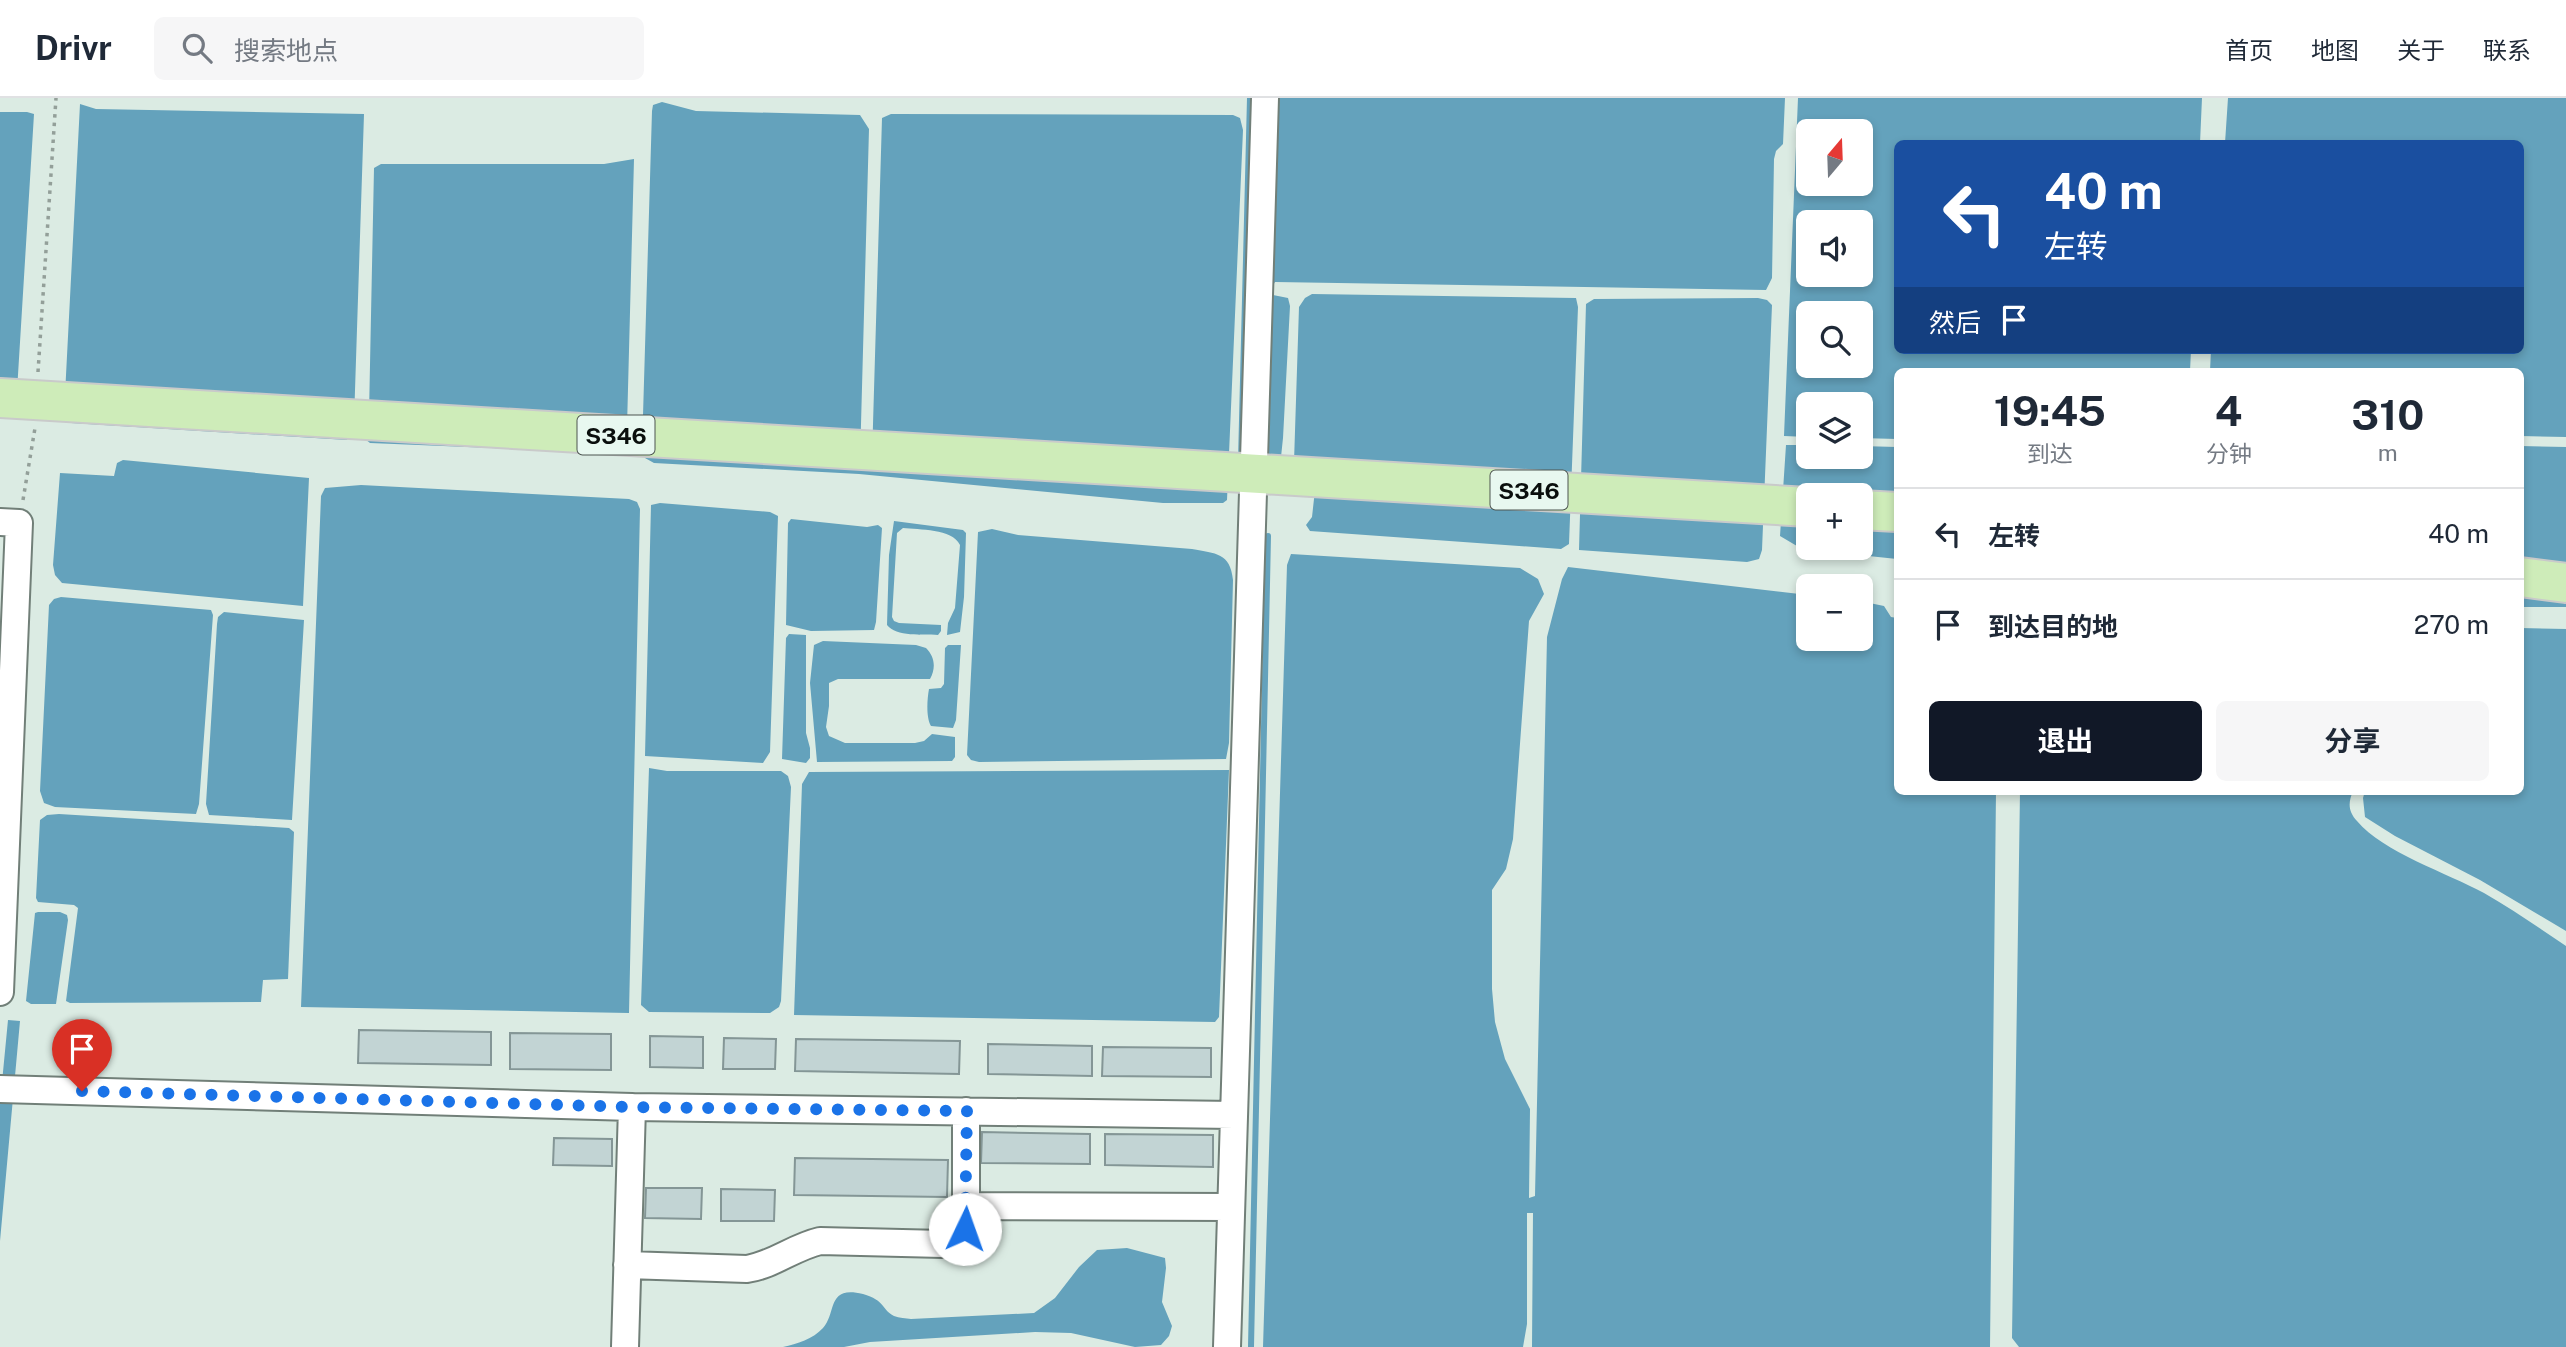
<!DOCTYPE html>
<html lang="zh">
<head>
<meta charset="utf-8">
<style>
	:root { --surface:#fff; --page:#f6f6f7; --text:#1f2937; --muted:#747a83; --line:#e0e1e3; --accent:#111827 }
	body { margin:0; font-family:"Public Sans","Noto Sans SC",sans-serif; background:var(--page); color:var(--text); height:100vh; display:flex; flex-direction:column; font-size:26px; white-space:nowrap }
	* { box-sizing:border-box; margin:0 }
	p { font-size:23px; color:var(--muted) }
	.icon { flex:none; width:38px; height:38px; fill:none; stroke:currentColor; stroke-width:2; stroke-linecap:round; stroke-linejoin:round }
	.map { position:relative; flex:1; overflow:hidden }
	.drawer { position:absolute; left:1894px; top:270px; width:630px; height:427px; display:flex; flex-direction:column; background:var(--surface); border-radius:10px; box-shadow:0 4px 10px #0003 }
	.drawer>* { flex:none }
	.guide { position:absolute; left:1894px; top:42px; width:630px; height:214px; border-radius:10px; box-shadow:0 4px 10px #0003; background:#1a4fa0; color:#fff; overflow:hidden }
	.needle { width:46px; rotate:19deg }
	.controls { position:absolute; left:1796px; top:21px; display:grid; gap:14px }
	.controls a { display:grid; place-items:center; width:77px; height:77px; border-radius:10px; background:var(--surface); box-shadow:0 4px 10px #0003; font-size:35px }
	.pin { position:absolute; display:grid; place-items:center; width:60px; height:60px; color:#fff; margin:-72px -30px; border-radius:50% 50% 50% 0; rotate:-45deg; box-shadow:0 0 7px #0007 }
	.pin .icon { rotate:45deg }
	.me { position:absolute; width:77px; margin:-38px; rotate:3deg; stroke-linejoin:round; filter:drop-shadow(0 0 5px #0008) }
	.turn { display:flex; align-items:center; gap:24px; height:147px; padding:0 35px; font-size:32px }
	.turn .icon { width:91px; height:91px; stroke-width:2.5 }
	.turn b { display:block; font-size:49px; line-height:60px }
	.then { display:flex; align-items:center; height:66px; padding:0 35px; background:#0003; gap:14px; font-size:26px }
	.eta { display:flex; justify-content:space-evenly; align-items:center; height:119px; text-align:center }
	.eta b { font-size:42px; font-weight:700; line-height:49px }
	.cta { display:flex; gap:14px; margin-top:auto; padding:14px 35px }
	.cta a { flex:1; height:80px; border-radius:10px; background:var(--accent); color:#fff; font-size:28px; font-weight:700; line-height:80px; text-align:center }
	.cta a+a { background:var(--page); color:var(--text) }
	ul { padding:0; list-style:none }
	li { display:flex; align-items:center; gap:21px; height:91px; padding:0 35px; border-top:2px solid var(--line) }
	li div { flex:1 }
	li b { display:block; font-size:26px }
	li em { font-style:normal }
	header { display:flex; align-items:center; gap:42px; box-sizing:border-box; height:98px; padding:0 35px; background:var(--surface); border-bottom:2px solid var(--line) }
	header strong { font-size:33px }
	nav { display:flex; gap:38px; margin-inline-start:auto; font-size:24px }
	.search { width:490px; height:63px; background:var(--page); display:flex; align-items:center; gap:18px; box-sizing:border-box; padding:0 24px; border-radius:10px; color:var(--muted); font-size:26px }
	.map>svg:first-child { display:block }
	.water { fill:#64a2bc; fill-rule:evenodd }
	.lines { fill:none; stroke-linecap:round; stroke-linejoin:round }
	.stream { stroke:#64a2bc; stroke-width:6 }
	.building { fill:#c2d4d4; stroke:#849696; stroke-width:2 }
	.street-casing { stroke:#717f78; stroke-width:30 }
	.primary-casing { stroke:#c9caca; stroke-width:42 }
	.path { stroke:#939f99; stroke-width:3.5; stroke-dasharray:3.5 5; stroke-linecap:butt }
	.street { stroke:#fff; stroke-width:26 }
	.primary { stroke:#ceecb9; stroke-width:38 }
	.route { stroke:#1a73e8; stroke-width:12; stroke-dasharray:0 21.6 }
	.labels { text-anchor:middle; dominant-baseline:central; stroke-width:7; stroke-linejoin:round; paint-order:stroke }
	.shield { fill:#e8f8f0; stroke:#4d5551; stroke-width:2 }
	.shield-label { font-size:23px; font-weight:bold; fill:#0a0f0d }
</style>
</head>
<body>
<header>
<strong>Drivr</strong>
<div class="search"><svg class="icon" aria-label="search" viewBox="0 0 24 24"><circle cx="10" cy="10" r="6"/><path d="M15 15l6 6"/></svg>搜索地点</div>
<nav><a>首页</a><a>地图</a><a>关于</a><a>联系</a></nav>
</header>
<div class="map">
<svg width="2566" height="1249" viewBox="0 0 2566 1249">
	<rect width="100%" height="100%" fill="#dbebe3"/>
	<!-- water -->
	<path class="water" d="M1273,0H1785L1783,46L1776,53L1774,61L1772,180L1766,192L1275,184L1272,189L1273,197L1288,200L1290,208L1283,340L1281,359L1260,376Z
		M1798,0H2202L2200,45L1897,46V252H2191L2190,273H1897V341L1860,340V306H1808V339L1784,338ZM1808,33H1860V86H1808ZM1808,124H1860V177H1808ZM1808,215H1860V268H1808Z
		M2228,0H2566V339L2520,338V273H2210L2211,252H2520V46L2225,45Z
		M662,4L696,13L860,17L869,31L860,363L872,360L882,20L891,16L1233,17L1240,20L1243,32L1227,402L1223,405H1163L859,376L654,365L645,360L642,351L652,13L653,7Z
		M80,6L96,11L364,16L354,323L347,342L71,325L64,316Z
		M0,14H27L34,16L17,293L0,311Z
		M634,61L627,329L613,355L370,345L365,341L369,316L374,70L381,66H604Z
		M1312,196L1576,200L1578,209L1569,446L1561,451L1310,433L1306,427L1312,419L1316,383L1294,364L1299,209L1305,200Z
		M1758,200L1767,202L1772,207L1762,452L1759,461L1747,464L1579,452L1586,206L1594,201Z
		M1786,347H1808V359H1860V348L1897,349V461L1802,451L1780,438ZM1808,397H1860V450H1808Z
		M2520,348L2566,349V509H2520Z
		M123,362L309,380L303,508L62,485L55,477L53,467L60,375L114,378L117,365Z
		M361,387L629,401L637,404L640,411L629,915L301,909L321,398L325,390Z
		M660,405L770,414L778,418L770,654L763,665L645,658L651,407Z
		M791,421L867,429L878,427L882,430L876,524L874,532L811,533L786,527L788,425Z
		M894,423L963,432L966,435L964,499L960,534L947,537L948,525L955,510L960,447C952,430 919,432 903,430L897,435L892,519L894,523L899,525L941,527V533L938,537C923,536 896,539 887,527L889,457Z
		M992,431L1018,437L1192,451C1216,456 1230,454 1233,482L1229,645L1226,661L979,664L971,662L967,657L978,434Z
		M1291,456L1520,470L1538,481L1544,496L1529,523L1513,741L1506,771L1492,792V891L1495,924L1505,961L1530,1011L1529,1100L1535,1098L1547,539L1562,481L1568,469L1808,497V541H1860V503L1884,508L1891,519L1897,520V693H1996L1990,1249H1532L1533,1115H1527V1226L1523,1249H1263L1287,467Z
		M61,499L211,512L213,517L199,706L196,716L55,709L44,705L40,693L49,507L54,501Z
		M224,514L304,522L292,722L209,717L206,706L217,526L218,519Z
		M2520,530L2566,531V833L2480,782L2395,738L2365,719L2363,700L2365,693H2520Z
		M789,536L806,537V635L810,650V660L806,665L782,661L786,540Z
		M823,543L916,547L926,550C935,559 936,570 930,581H838L829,585V608L826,629L829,638L845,645H915L924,643L932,636L955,639V659L952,663L817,664L810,585L814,547Z
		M948,547H961L956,622L953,630L931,628C926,620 927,602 929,591L941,590L944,586L945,550Z
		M649,670L667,673H781L788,678L791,689L781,903L779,909L770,915L649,914L641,907Z
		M1229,672L1219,919L1215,924L794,917L802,686L809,674Z
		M2020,693H2353C2348,705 2348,713 2357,723C2383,754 2447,775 2484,795C2512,811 2539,830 2566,848V1249H2019L2012,1240Z
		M59,716L289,730L294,734L288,881L263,882L261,904L70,905L66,903L78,810L74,807L38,804L36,800L40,722L47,717Z
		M38,814H60L67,817L68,822L56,906H31L26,903L35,815Z
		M8,922L20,923L0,1143V1005Z
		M1127,1150L1165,1160L1166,1170L1162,1204L1172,1228L1169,1238L1161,1247L1135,1249L1071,1235L1035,1234L870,1244L844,1249H783C797,1246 813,1241 823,1230C837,1215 826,1187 863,1196C885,1202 882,1212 894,1218C899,1220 906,1220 911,1221L1034,1215L1055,1200L1079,1169L1097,1152Z"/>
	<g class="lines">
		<!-- stream -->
		<path class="stream" d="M1241,363L1250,0
			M1251,1249L1268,438"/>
	</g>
	<!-- building -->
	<path class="building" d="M359,932L491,934V967L358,965Z
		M510,935L611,936V972L510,971Z
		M650,938L703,939V970L650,969Z
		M724,940L776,941L775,971H723Z
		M796,941L960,943L959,976L795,973Z
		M988,946L1092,948V978L988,976Z
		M1103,949L1211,950V979L1102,978Z
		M982,1034L1090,1036V1066L981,1065Z
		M1105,1036L1213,1037V1069L1105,1067Z
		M554,1040L612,1041V1068L553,1067Z
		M795,1060L948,1062L947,1099L794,1097Z
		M646,1090H702L701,1121L645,1120Z
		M721,1091L775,1092L774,1123H721Z"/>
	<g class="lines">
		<defs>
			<path id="street" d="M0,424L19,425L0,894
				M0,991L632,1009L1234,1017
				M966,1108L1231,1109
				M627,1167L747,1171C773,1167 794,1149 820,1143L943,1146C960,1142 964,1135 966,1118V1013
				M625,1249L632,1009
				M1227,1249L1265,0"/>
			<path id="primary" d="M0,300L1808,409
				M1860,412L1897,414
				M2520,479L2566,485"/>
		</defs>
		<!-- street casing -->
		<use href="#street" class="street-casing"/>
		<!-- primary casing -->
		<use href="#primary" class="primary-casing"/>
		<!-- path -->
		<path class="path" d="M38,274L56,0
			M23,402L35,330"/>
		<!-- street -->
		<use href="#street" class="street"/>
		<!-- primary -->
		<use href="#primary" class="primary"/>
	</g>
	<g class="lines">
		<!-- route -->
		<path class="route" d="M82,993L632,1009L967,1013L965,1131"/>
	</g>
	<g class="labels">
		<!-- shield labels -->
		<g class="shield">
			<rect x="577.5" y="317.5" width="77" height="39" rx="5"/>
			<rect x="1490.5" y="372.5" width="77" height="39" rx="5"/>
		</g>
		<g class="shield-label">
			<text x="616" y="337">S346</text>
			<text x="1529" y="392">S346</text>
		</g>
	</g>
</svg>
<div class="controls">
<a><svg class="needle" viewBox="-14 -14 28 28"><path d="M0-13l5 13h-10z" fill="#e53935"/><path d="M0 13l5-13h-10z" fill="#747a83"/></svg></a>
<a><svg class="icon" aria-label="sound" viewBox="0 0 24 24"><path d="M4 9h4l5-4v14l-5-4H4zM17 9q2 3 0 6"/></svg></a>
<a><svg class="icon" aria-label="search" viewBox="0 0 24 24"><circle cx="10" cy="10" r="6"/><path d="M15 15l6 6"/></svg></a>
<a><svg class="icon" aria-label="layers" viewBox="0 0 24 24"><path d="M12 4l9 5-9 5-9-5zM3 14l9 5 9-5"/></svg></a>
<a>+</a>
<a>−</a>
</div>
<div class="pin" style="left:82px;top:993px;background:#d93025"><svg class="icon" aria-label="arrive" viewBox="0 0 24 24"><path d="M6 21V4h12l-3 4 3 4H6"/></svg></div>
<svg class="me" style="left:965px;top:1131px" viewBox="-20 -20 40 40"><circle r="19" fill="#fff"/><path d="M0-13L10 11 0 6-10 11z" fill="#1a73e8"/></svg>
<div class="guide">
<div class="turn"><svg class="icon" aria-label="left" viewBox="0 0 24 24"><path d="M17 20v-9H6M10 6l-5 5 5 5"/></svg><div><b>40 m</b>左转</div></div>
<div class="then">然后<svg class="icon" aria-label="arrive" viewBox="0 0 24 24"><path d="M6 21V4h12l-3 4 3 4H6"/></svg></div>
</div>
<section class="drawer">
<div class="eta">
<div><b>19:45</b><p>到达</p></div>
<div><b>4</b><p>分钟</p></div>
<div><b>310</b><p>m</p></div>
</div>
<ul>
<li><svg class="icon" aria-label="left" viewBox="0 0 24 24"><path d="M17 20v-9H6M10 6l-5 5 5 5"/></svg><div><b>左转</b></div><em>40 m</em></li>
<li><svg class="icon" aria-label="arrive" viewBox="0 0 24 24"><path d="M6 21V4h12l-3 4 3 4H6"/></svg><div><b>到达目的地</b></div><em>270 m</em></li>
</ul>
<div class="cta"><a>退出</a><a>分享</a></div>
</section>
</div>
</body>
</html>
